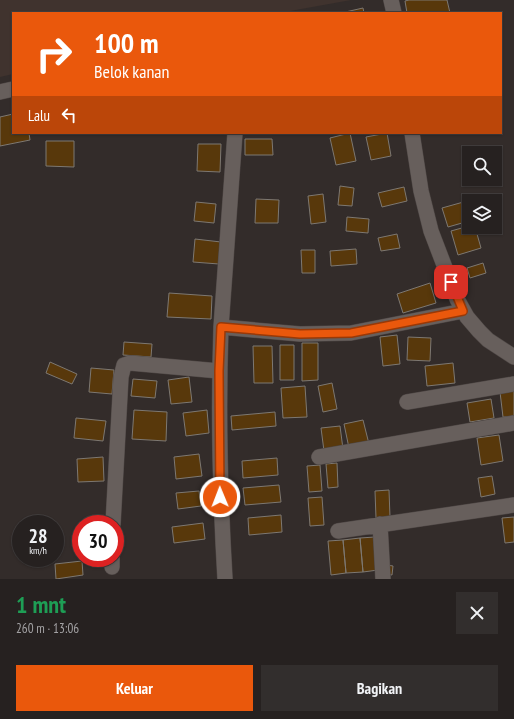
<!DOCTYPE html>
<html lang="id">
<head>
<meta charset="utf-8">
<style>
	:root { --surface:#262120; --page:#322e2d; --text:#f1f3f6; --muted:#a4a3a5; --line:#423e3e; --accent:#ea580c }
	body { margin:0; font-family:"PT Sans Narrow",sans-serif; background:var(--page); color:var(--text); height:100vh; display:flex; flex-direction:column; font-size:15px; white-space:nowrap }
	* { box-sizing:border-box; margin:0 }
	p { font-size:13px; color:var(--muted) }
	.icon { flex:none; width:22px; height:22px; fill:none; stroke:currentColor; stroke-width:2; stroke-linecap:round; stroke-linejoin:round }
	.map { position:relative; height:579px; overflow:hidden }
	.details { display:flex; flex-direction:column; background:var(--surface); flex:1 }
	.details>* { flex:none }
	.banner { position:absolute; left:12px; top:12px; width:490px; height:122px; border-radius:0px; box-shadow:0 1px 3px #0004,0 0 0 1px var(--line); background:#ea580c; color:#fff; overflow:hidden }
	.tools { position:absolute; left:462px; top:146px; display:grid; gap:8px }
	.tools a { display:grid; place-items:center; width:40px; height:40px; border-radius:0px; background:var(--surface); box-shadow:0 1px 3px #0004,0 0 0 1px var(--line); font-size:20px }
	.speed { position:absolute; left:12px; top:515px; display:flex; gap:8px; font-size:20px; font-weight:700; text-align:center }
	.speed>* { display:grid; place-content:center; width:52px; height:52px; border-radius:50%; background:var(--surface); box-shadow:0 1px 3px #0004,0 0 0 1px var(--line); line-height:1 }
	.speed small { font-size:10px; font-weight:400 }
	.speed .limit { border:6px solid #d22; background:#fff; color:#111 }
	.pin { position:absolute; display:grid; place-items:center; width:34px; height:34px; color:#fff; margin:-17px; border-radius:8px; box-shadow:0 2px 6px #0006 }
	.me { position:absolute; width:44px; margin:-22px; rotate:359deg; stroke-linejoin:round; filter:drop-shadow(0 0 3px #0008) }
	.turn { display:flex; align-items:center; gap:14px; height:84px; padding:0 16px; font-size:18px }
	.turn .icon { width:52px; height:52px; stroke-width:2.5 }
	.turn b { display:block; font-size:28px; line-height:34px }
	.then { display:flex; align-items:center; height:38px; padding:0 16px; background:#0003; gap:8px; font-size:15px }
	.round { display:grid; place-items:center; flex:none; width:42px; height:42px; border-radius:0px; background:var(--page) }
	.overview { display:flex; align-items:center; justify-content:space-between; height:68px; padding:0 16px }
	h1 { font-size:24px; font-weight:700; line-height:30px; color:#1e9e55 }
	.cta { display:flex; gap:8px; margin-top:auto; padding:8px 16px }
	.cta a { flex:1; height:46px; border-radius:0px; background:var(--accent); color:#fff; font-size:16px; font-weight:700; line-height:46px; text-align:center }
	.cta a+a { background:var(--page); color:var(--text) }
	.map>svg:first-child { display:block }
	.built { fill:#40332e }
	.building { fill:#58380b; stroke:#7d7872 }
	.lines { fill:none; stroke-linecap:round; stroke-linejoin:round }
	.minor-casing { stroke:#4e4745; stroke-width:16 }
	.minor { stroke:#675f5c; stroke-width:15 }
	.route-casing { stroke:#983908; stroke-width:10 }
	.route { stroke:#ea580c; stroke-width:7 }
</style>
</head>
<body>
<div class="map">
<svg width="514" height="579" viewBox="0 0 514 579">
	<rect width="100%" height="100%" fill="#332c2a"/>
	<!-- built -->
	<path class="built" d="M0,0H351L279,13H13V74L0,77Z"/>
	<!-- building -->
	<path class="building" d="M409,0H447L450,13H407L405,1Z
		M363,8L364,13H341Z
		M13,114V133H29L30,140L0,146V117Z
		M350,133L356,161L336,165L330,138Z
		M387,133L391,156L371,160L366,137Z
		M245,139H272L273,155H245Z
		M46,141H74V167L46,166Z
		M198,144H221L220,172L197,171Z
		M340,186L354,188L352,206L338,205Z
		M404,187L407,201L382,207L378,193Z
		M323,194L326,222L311,224L308,196Z
		M256,199L279,200L278,223H255Z
		M467,201L469,208V221L448,227L442,208Z
		M196,202L216,204L214,223L194,221Z
		M347,217L369,219L368,233L346,231Z
		M469,226V227H475L481,248L458,255L451,231Z
		M397,234L400,248L381,251L378,238Z
		M195,239L221,242L219,264L193,262Z
		M356,249L357,264L331,266L330,251Z
		M301,250H315V273H302Z
		M483,263L486,273L470,278L467,268Z
		M430,283L436,303L403,313L397,294Z
		M169,293L212,296L211,319L167,317Z
		M397,335L400,364L383,366L380,337Z
		M408,337L431,338L430,361L407,360Z
		M124,342L152,344L151,357L123,355Z
		M302,343H318V380L302,381Z
		M280,345H294V380H280Z
		M253,346H272L273,383H254Z
		M50,362L77,374L72,384L46,373Z
		M453,363L455,383L427,386L425,366Z
		M91,368L114,370L112,394L89,392Z
		M189,377L192,402L171,404L168,380Z
		M133,379L157,381L155,398L131,396Z
		M332,383L337,409L323,412L318,386Z
		M305,386L307,417L283,418L281,388Z
		M514,390V416L503,417L500,392Z
		M491,399L494,418L470,422L467,403Z
		M134,410L167,412L166,441L132,439Z
		M207,410L209,433L186,436L183,413Z
		M275,412L276,426L232,430L231,416Z
		M76,418L106,421L103,441L74,438Z
		M363,420L369,444L349,448L344,424Z
		M340,426L343,449L324,451L321,428Z
		M499,435L503,461L481,465L477,438Z
		M199,454L202,476L176,479L174,457Z
		M103,457L104,481L78,482L77,459Z
		M277,458L278,475L243,478L242,461Z
		M337,463L338,487L328,488L326,464Z
		M320,465L322,491L309,492L307,466Z
		M492,476L495,494L481,497L478,478Z
		M279,485L281,502L245,505L243,488Z
		M389,490L390,517L376,518L375,491Z
		M199,491L201,506L178,509L176,493Z
		M322,497L324,525L310,526L308,498Z
		M281,515L282,532L249,535L248,518Z
		M514,517V542L505,543L502,518Z
		M203,523L205,539L174,543L172,527Z
		M375,537L378,570L363,572L360,538Z
		M360,538L363,572L346,573L343,540Z
		M343,540L346,573L331,575L328,541Z
		M82,561L83,575L56,579L55,564Z
		M387,565L393,566L392,575L386,574Z"/>
	<g class="lines">
		<defs>
			<path id="minor" d="M391,0L394,13
				M0,92L13,89
				M412,133L421,191L431,231L457,299L467,317L479,331L488,340L514,357
				M221,327L235,133
				M407,402L514,384
				M319,457L514,423
				M113,524L121,377L124,365L130,363L219,371
				M380,524L383,579
				M338,531L514,505
				M112,567V558
				M225,579C220,495 218,411 221,327L300,334L351,333L463,311"/>
		</defs>
		<!-- minor casing -->
		<use href="#minor" class="minor-casing"/>
		<!-- minor -->
		<use href="#minor" class="minor"/>
	</g>
	<g class="lines">
		<defs>
			<path id="route" d="M220,497L219,371L221,327L300,334L351,333L463,311L451,282"/>
		</defs>
		<!-- route casing -->
		<use href="#route" class="route-casing"/>
		<!-- route -->
		<use href="#route" class="route"/>
	</g>
</svg>
<div class="tools">
<a><svg class="icon" aria-label="search" viewBox="0 0 24 24"><circle cx="10" cy="10" r="6"/><path d="M15 15l6 6"/></svg></a>
<a><svg class="icon" aria-label="layers" viewBox="0 0 24 24"><path d="M12 4l9 5-9 5-9-5zM3 14l9 5 9-5"/></svg></a>
</div>
<div class="speed"><div>28<small>km/h</small></div><div class="limit">30</div></div>
<div class="pin" style="left:451px;top:282px;background:#d93025"><svg class="icon" aria-label="arrive" viewBox="0 0 24 24"><path d="M6 21V4h12l-3 4 3 4H6"/></svg></div>
<svg class="me" style="left:220px;top:497px" viewBox="-20 -20 40 40"><circle r="17" fill="#ea580c" stroke="#fff" stroke-width="3"/><path d="M0-11L8 9 0 5-8 9z" fill="#fff"/></svg>
<div class="banner">
<div class="turn"><svg class="icon" aria-label="right" viewBox="0 0 24 24"><path d="M7 20v-9h11M14 6l5 5-5 5"/></svg><div><b>100 m</b>Belok kanan</div></div>
<div class="then">Lalu<svg class="icon" aria-label="left" viewBox="0 0 24 24"><path d="M17 20v-9H6M10 6l-5 5 5 5"/></svg></div>
</div>
</div>
<section class="details">
<div class="overview"><div><h1>1 mnt</h1><p>260 m · 13:06</p></div><a class="round"><svg class="icon" aria-label="close" viewBox="0 0 24 24"><path d="M6 6l12 12M18 6L6 18"/></svg></a></div>
<div class="cta"><a>Keluar</a><a>Bagikan</a></div>
</section>
</body>
</html>
